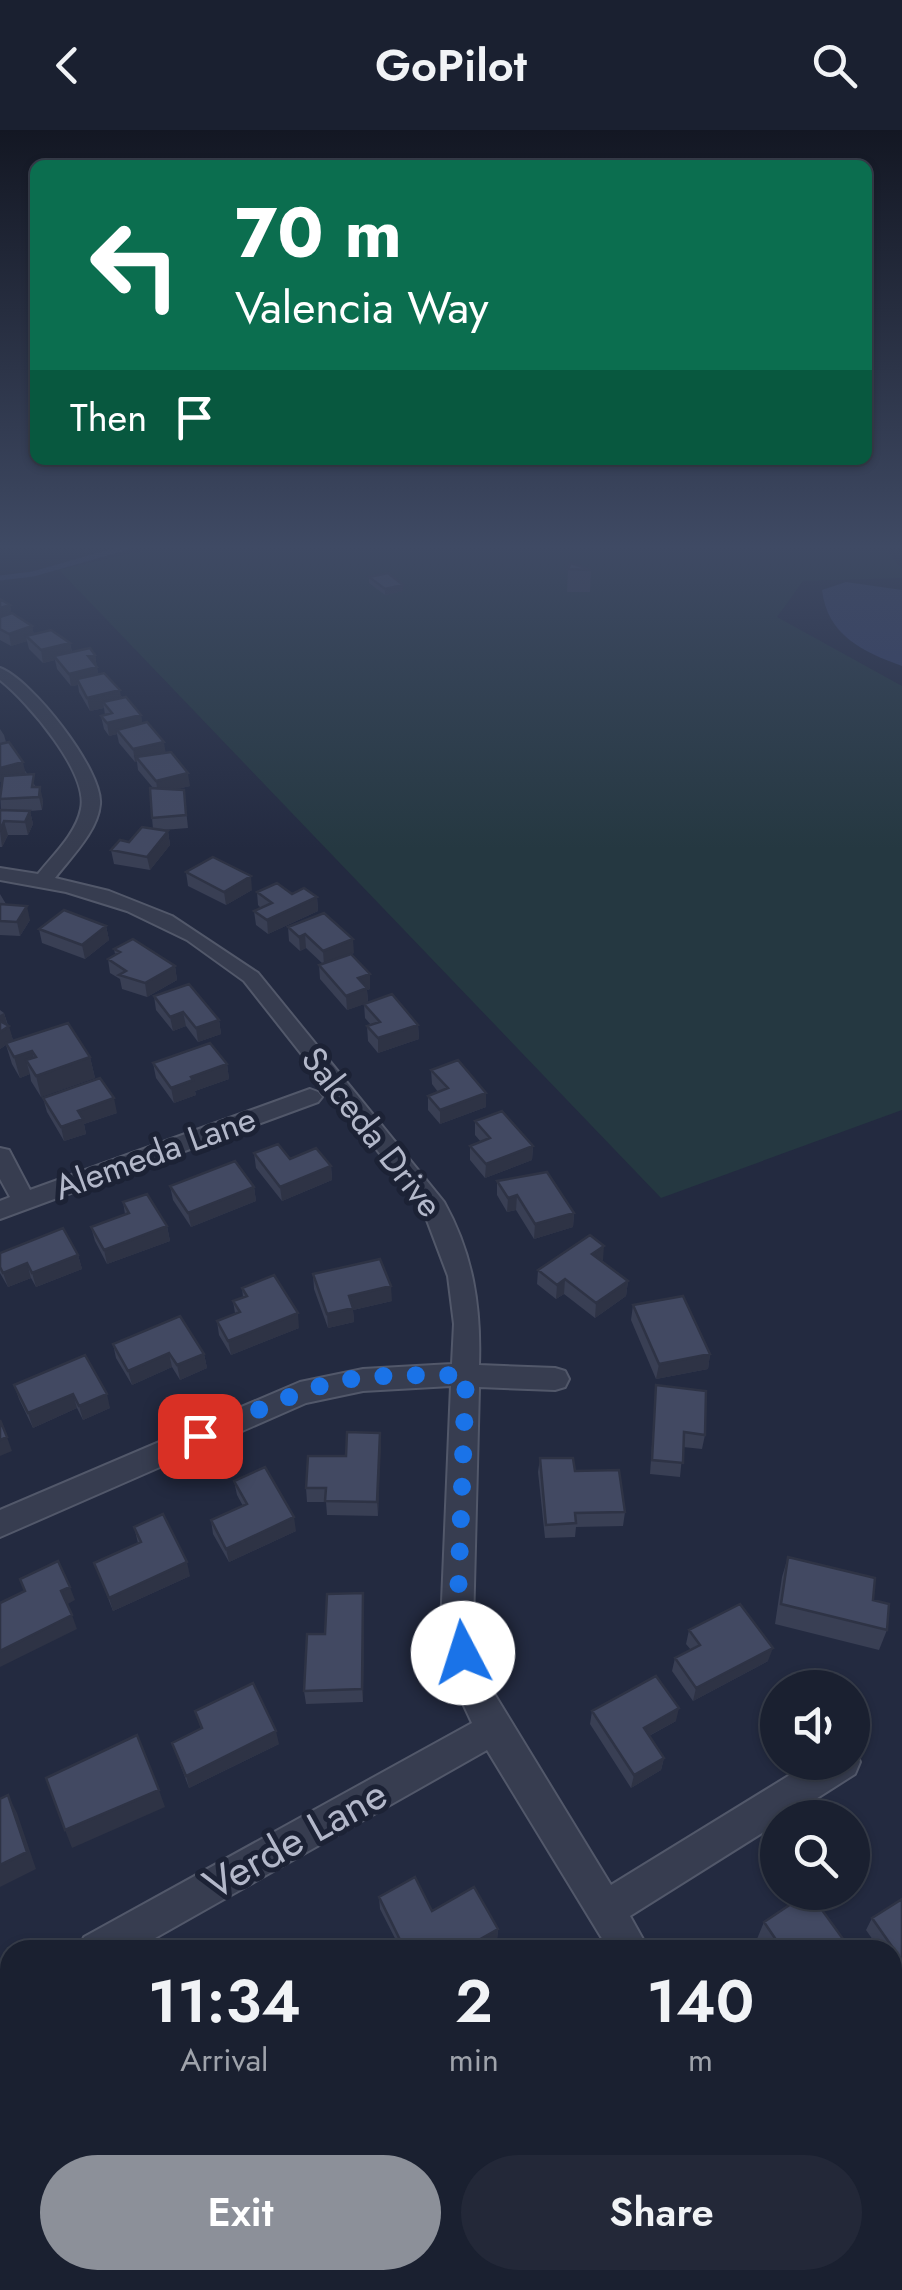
<!DOCTYPE html>
<html lang="en">
<head>
<meta charset="utf-8">
<style>
	:root { --surface:#1a2030; --page:#232838; --text:#f1f3f6; --muted:#9fa3ab; --line:#383e4c; --accent:#8c9099 }
	body { margin:0; font-family:Jost,sans-serif; background:var(--page); color:var(--text); height:100vh; display:flex; flex-direction:column; font-size:38px; white-space:nowrap }
	* { box-sizing:border-box; margin:0 }
	p { font-size:32px; color:var(--muted) }
	.icon { flex:none; width:55px; height:55px; fill:none; stroke:currentColor; stroke-width:2; stroke-linecap:round; stroke-linejoin:round }
	.map { position:relative; flex:1; overflow:hidden }
	.side { position:absolute; left:0px; top:1810px; width:902px; height:350px; display:flex; flex-direction:column; background:var(--surface); border-radius:30px 30px 0 0; box-shadow:0 2px 8px #0004,0 0 0 2px var(--line) }
	.side>* { flex:none }
	.guide { position:absolute; left:30px; top:30px; width:842px; height:305px; border-radius:15px; box-shadow:0 2px 8px #0004,0 0 0 2px var(--line); background:#0b6e4f; color:#fff; overflow:hidden }
	.controls { position:absolute; left:760px; top:1540px; display:grid; gap:20px }
	.controls a { display:grid; place-items:center; width:110px; height:110px; border-radius:50%; background:var(--surface); box-shadow:0 2px 8px #0004,0 0 0 2px var(--line); font-size:50px }
	.pin { position:absolute; display:grid; place-items:center; width:85px; height:85px; color:#fff; margin:-42px; border-radius:20px; box-shadow:0 5px 15px #0006 }
	.me { position:absolute; width:110px; margin:-55px; rotate:355deg; stroke-linejoin:round; filter:drop-shadow(0 0 8px #0008) }
	.turn { display:flex; align-items:center; gap:35px; height:210px; padding:0 40px; font-size:45px }
	.turn .icon { width:130px; height:130px; stroke-width:2.5 }
	.turn b { display:block; font-size:70px; line-height:85px }
	.then { display:flex; align-items:center; height:95px; padding:0 40px; background:#0003; gap:20px; font-size:38px }
	.eta { display:flex; justify-content:space-evenly; align-items:center; height:170px; text-align:center }
	.eta b { font-size:60px; font-weight:600; line-height:70px }
	.button { display:flex; gap:20px; margin-top:auto; padding:20px 40px }
	.button a { flex:1; height:115px; border-radius:60px; background:var(--accent); color:#fff; font-size:40px; font-weight:600; line-height:115px; text-align:center }
	.button a+a { background:var(--page); color:var(--text) }
	header { display:flex; justify-content:space-between; align-items:center; height:130px; padding:0 40px; background:var(--surface); font-size:45px; font-weight:600 }
	.map>svg:first-child { display:block }
	.green { fill:#253841 }
	.water { fill:#343f66 }
	.lines { fill:none; stroke-linecap:round; stroke-linejoin:round }
	.stream { stroke:#343f66; stroke-width:5 }
	.minor-casing { stroke:#52586a; stroke-width:4 }
	.minor { fill:#373d50; fill-rule:evenodd }
	.wall { fill:#393f54 }
	.shaded-wall { fill:#2e3345 }
	.building { fill:#424962; stroke:#2e3345; stroke-width:2.5 }
	.route { stroke:#1a73e8; stroke-width:18; stroke-dasharray:0 32.4 }
	.labels { text-anchor:middle; dominant-baseline:central; stroke-width:10; stroke-linejoin:round; paint-order:stroke }
	.street-label { font-size:35px; fill:#b3b8ca; stroke:#1c2235 }
	.near-street-label { font-size:42px; fill:#b3b8ca; stroke:#1c2235 }
</style>
</head>
<body>
<header><svg class="icon" aria-label="back" viewBox="0 0 24 24"><path d="M15 5l-7 7 7 7"/></svg>GoPilot<svg class="icon" aria-label="search" viewBox="0 0 24 24"><circle cx="10" cy="10" r="6"/><path d="M15 15l6 6"/></svg></header>
<div class="map">
<svg width="902" height="2160" viewBox="0 0 902 2160">
	<rect width="100%" height="100%" fill="#232a40"/>
	<!-- green -->
	<path class="green" d="M158,417H884L902,439V448L803,451L777,487L902,556V980L661,1068L59,440Z"/>
	<!-- water -->
	<path class="water" d="M846,452L902,460V536C863,522 827,505 822,460Z"/>
	<g class="lines">
		<!-- stream -->
		<path class="stream" d="M0,448L33,444L128,417"/>
		<defs>
			<path id="minor" d="M0,538C31,549 103,640 100,674C98,701 71,727 55,748L109,761L172,786L258,843L444,1072C473,1124 481,1176 479,1235L555,1238L565,1241L569,1249L565,1257L555,1260L479,1257L473,1496L484,1547L611,1755L811,1632H852L855,1620L860,1632L855,1644L786,1688H778V1693L630,1786L649,1820H609L487,1620L134,1820H78L84,1807L472,1593L452,1550L441,1496L451,1256L363,1261L306,1273L0,1407V1380L300,1252L363,1239L452,1234L454,1194L448,1146L422,1077L244,851L187,810L127,781L66,762L0,750V738L38,744C53,725 76,704 81,679C89,643 28,572 0,550Z
				M310,959L318,962L322,967L318,972L0,1089V1071L10,1067L0,1049V1018L9,1020L30,1060Z
				M10,1850V1890L0,1894V1854Z
				M816,2150H861L866,2160H821Z"/>
		</defs>
		<!-- minor casing -->
		<use href="#minor" class="minor-casing"/>
		<!-- minor -->
		<use href="#minor" class="minor"/>
	</g>
	<!-- wall -->
	<path class="wall" d="M568,439L591,440L590,462H567Z
		M369,447L403,461L385,465L369,453Z
		M0,469L10,475L11,483L32,496L34,505L70,513L72,522L95,525L98,544L141,585L142,594L190,656L177,659L184,660L188,698L163,700L168,701L170,715L150,740L114,734L111,720L153,699L152,688L154,659L138,640L137,632H135L119,613L117,604L109,606L104,599L101,586L105,585L104,578L90,581L79,562L78,555L71,556L57,539L55,530L43,533L29,519L27,511L11,516L0,510Z
		M0,599L4,605L6,612L36,657L43,670L42,680L30,681L33,694L28,705H8L2,717H0V680H1L0,662L2,651L0,652Z
		M186,742L252,760L226,775L188,756Z
		M257,762L317,767L318,781L268,804L256,795L254,781L261,778L258,775Z
		M0,764L6,774L30,790L20,806L0,805Z
		M106,796L109,810L85,829L42,813L39,799Z
		M288,797L354,823L348,825L370,844V859L367,860L368,872L418,895L419,909L378,923L368,911L367,896L371,895L365,888L364,874L347,880L320,849L319,835L323,834L306,818L300,821L289,811Z
		M114,819L175,836L177,850L147,867L122,859L120,849L110,843L108,829L115,824Z
		M154,866L219,890L221,904L198,912L186,896L173,901L156,880Z
		M0,880L4,883L13,910L90,927L95,948L41,967L31,951L30,944L20,948L12,934L6,915L0,919Z
		M153,933L227,934L229,949L195,961L196,965L174,973L156,948Z
		M431,940L486,963V977L440,994L428,980V966L438,962L432,954Z
		M43,968L117,983L84,994L86,1004L64,1011L47,982Z
		M475,991L533,1016L532,1030L485,1048L470,1030V1016L481,1012L475,1005Z
		M254,1023L331,1036L332,1050L282,1071L256,1038Z
		M497,1051L574,1083L573,1097L534,1109L516,1080L507,1082L497,1065Z
		M170,1056L254,1057L256,1071L191,1097L173,1070Z
		M123,1072L167,1096L170,1111L107,1134L95,1111L91,1097L125,1084Z
		M0,1123L78,1125L82,1139L36,1157L31,1148L8,1157L0,1143Z
		M603,1130L601,1131L628,1151L626,1166L595,1188L564,1164L556,1169L537,1154L538,1140Z
		M313,1144L392,1171L353,1180L354,1192L328,1198L314,1159Z
		M242,1158L299,1198L231,1225L219,1205L217,1191L235,1183L233,1171L243,1167Z
		M633,1175L710,1224L708,1239L656,1249L631,1190Z
		M113,1214L204,1224L207,1238L180,1250L172,1237L132,1255L116,1228Z
		M85,1225L110,1278L83,1290L77,1278L33,1298L19,1269L14,1255Z
		M656,1255L705,1305L702,1319L683,1317L680,1347L650,1344Z
		M380,1303L378,1386L327,1385L326,1372H307L306,1358L346,1326Z
		M540,1328L575,1341L625,1382L623,1396L576,1397L575,1407L545,1408L538,1342Z
		M234,1351L296,1401L229,1432L213,1404L211,1390L243,1376L237,1365Z
		M134,1397L190,1446L113,1481L94,1433L138,1413Z
		M788,1427L873,1470L887,1500L879,1520L775,1494L782,1447Z
		M364,1476L363,1572L306,1574L304,1561L325,1504Z
		M689,1500L768,1531L693,1571L672,1541L675,1528L691,1520L686,1514Z
		M195,1581L279,1614L189,1658L172,1613L201,1599Z
		M592,1581L676,1591L649,1606L664,1628L661,1640L631,1658L590,1594Z
		M379,1767L498,1799L497,1810L479,1820H401L380,1779Z
		M902,1769V1833L893,1839L892,1820H880L866,1800L872,1788Z
		M764,1792L851,1820H765L757,1809Z"/>
	<!-- shaded-wall -->
	<path class="shaded-wall" d="M403,455V461L385,465V459Z
		M10,475L12,487L0,491V478Z
		M32,496L35,509L26,506L27,511L11,516L9,504Z
		M70,513L72,525L54,526L55,530L43,533L41,520Z
		M95,525L97,537L88,526Z
		M97,537L99,550L77,549L78,555L71,556L69,544Z
		M120,560L122,573L103,572L104,578L90,581L87,568Z
		M141,585L143,598L117,600V604L109,606L107,593Z
		M164,612L166,625L136,627L137,632H135L133,619Z
		M23,632L26,645L0,652V638Z
		M188,643L190,656L158,664L156,651Z
		M40,657L43,670L42,680L39,667Z
		M30,681L33,694L28,705L25,692Z
		M4,691L8,705L2,717L0,701Z
		M168,701L170,715L150,740L147,727Z
		M251,746L252,760L226,775L224,762Z
		M317,767L318,781L268,804L267,790Z
		M27,776L30,790L20,806L17,792Z
		M106,796L109,810L85,829L82,815Z
		M305,804L306,818L300,821L299,807Z
		M353,809L354,823L324,835L323,821Z
		M175,836L177,850L147,867L145,853Z
		M370,844V859L367,860L368,873L347,880L346,866L358,848Z
		M183,882L186,896L173,901L170,887Z
		M4,883L8,897L0,902V885Z
		M219,890L221,904L198,912L196,898Z
		M418,895L419,909L378,923V908Z
		M9,896L13,910L0,919V902Z
		M32,921L37,942L26,930L30,944L20,948L14,927Z
		M90,927L95,948L41,967L36,946Z
		M227,934L229,949L195,961L196,965L174,973L171,958L191,947Z
		M486,963V977L440,994V980Z
		M114,968L117,983L84,994L86,1004L64,1011L61,997L78,981Z
		M533,1016L532,1030L485,1048L486,1034Z
		M331,1036L332,1050L282,1071L280,1057Z
		M254,1057L256,1071L191,1097L188,1083Z
		M517,1065L516,1080L507,1082L508,1068Z
		M574,1083L573,1097L534,1109L535,1094Z
		M167,1096L170,1111L107,1134L104,1120Z
		M604,1116L603,1130L591,1139L592,1124Z
		M78,1125L82,1139L36,1157L32,1143Z
		M27,1133L31,1148L8,1157L3,1143Z
		M565,1149L564,1164L556,1169L557,1155Z
		M628,1151L626,1166L595,1188L596,1173Z
		M391,1156L392,1171L353,1180L354,1192L328,1198L327,1184L349,1166Z
		M298,1183L299,1198L231,1225L228,1211Z
		M169,1223L172,1237L132,1255L128,1241Z
		M204,1224L207,1238L180,1250L177,1235Z
		M710,1224L708,1239L656,1249L659,1234Z
		M73,1264L77,1278L33,1298L28,1283Z
		M107,1264L110,1278L83,1290L79,1276Z
		M380,1303L381,1317L378,1386L377,1372Z
		M7,1307L12,1321L0,1326V1310Z
		M294,1387L296,1401L229,1432L226,1419Z
		M187,1432L190,1446L113,1481L109,1468Z
		M70,1457L75,1470L66,1475L61,1461Z
		M363,1463L364,1476L363,1572L362,1559Z
		M72,1485L77,1499L0,1537V1521Z
		M773,1518L768,1531L693,1571L696,1558Z
		M679,1578L676,1591L641,1610L644,1598Z
		M276,1601L279,1614L189,1658L186,1646Z
		M664,1628L661,1640L631,1658L634,1645Z
		M159,1660L165,1677L72,1718L65,1700Z
		M8,1665L17,1683L36,1739L0,1757V1735Z
		M498,1799L497,1810L479,1820H461Z
		M902,1827V1833L893,1839L900,1828Z
		M10,2099V2116L0,2122V2105Z"/>
	<!-- building -->
	<path class="building" d="M571,433L591,440L568,439Z
		M388,443L403,455L385,459L369,447Z
		M0,469L10,475L0,478Z
		M12,483L32,496L9,504L0,499V487Z
		M51,500L70,513L41,520L26,506Z
		M90,518L95,525L88,526L97,537L69,544L54,526Z
		M104,543L120,560L87,568L77,549Z
		M126,567L141,585L107,593L101,586L112,583L103,572Z
		M147,592L164,612L133,619L117,600Z
		M9,612L23,632L0,638V614Z
		M171,622L188,643L156,651L136,627Z
		M34,644L32,657H40L39,667L0,669L3,646Z
		M150,658L184,660L186,685L152,688Z
		M0,680L30,681L25,692L4,691L0,701Z
		M142,697L168,701L147,727L111,720L120,710L129,712Z
		M213,727L251,746L224,762L186,742Z
		M277,753L292,764L304,758L317,767L267,790L254,781L272,773L257,762Z
		M0,774L27,776L17,792L0,791Z
		M64,780L106,796L82,815L39,799Z
		M324,783L353,809L323,821L305,804L299,807L288,797Z
		M133,809L175,836L145,853L119,845L126,841L108,829L120,822L114,819Z
		M351,824L370,844L358,848L367,858L346,866L319,835Z
		M189,854L219,890L196,898L183,882L170,887L154,866Z
		M392,864L418,895L378,908L367,896L380,892L364,874Z
		M0,891L9,896L0,902Z
		M68,893L90,927L36,946L26,930L36,927L32,921L14,927L6,913Z
		M210,913L227,934L191,947L193,950L171,958L153,933Z
		M458,930L486,963L440,980L428,966L448,958L431,940Z
		M100,948L114,968L78,981L83,989L61,997L43,968Z
		M502,981L533,1016L486,1034L470,1016L490,1008L475,991Z
		M278,1014L290,1029L316,1018L331,1036L280,1057L254,1023Z
		M235,1031L254,1057L188,1083L170,1056Z
		M547,1042L574,1083L535,1094L517,1065L508,1068L497,1051Z
		M147,1064L167,1096L104,1120L91,1097L129,1083L123,1072Z
		M63,1098L78,1125L32,1143L27,1133L3,1143L0,1137V1123Z
		M590,1105L604,1116L592,1124L628,1151L596,1173L565,1149L557,1155L538,1140Z
		M380,1129L391,1156L349,1166L353,1178L327,1184L313,1144Z
		M274,1145L298,1183L228,1211L217,1191L240,1182L233,1171L247,1166L242,1158Z
		M683,1166L710,1224L659,1234L633,1175Z
		M180,1186L204,1224L177,1235L169,1223L128,1241L113,1214Z
		M85,1225L107,1264L79,1276L73,1264L28,1283L14,1255Z
		M656,1255L706,1261L705,1305L684,1302L683,1333L652,1330Z
		M0,1290L7,1307L0,1310Z
		M347,1302L380,1303L377,1372L325,1371L326,1358H306L308,1326H346Z
		M540,1328H573L575,1341L619,1340L625,1382L575,1383L576,1393L546,1395Z
		M265,1337L294,1387L226,1419L211,1390L247,1374L234,1351Z
		M163,1384L187,1432L109,1468L94,1433L141,1412L134,1397Z
		M788,1427L875,1448L873,1470L889,1474L887,1500L781,1474Z
		M58,1431L70,1457L61,1461L72,1485L0,1521V1473L25,1461L20,1449Z
		M363,1463L362,1559L304,1561L307,1504H325L327,1464Z
		M740,1474L773,1518L696,1558L675,1528L700,1515L689,1500Z
		M656,1546L679,1578L644,1598L664,1628L634,1645L592,1581Z
		M253,1553L276,1601L186,1646L172,1613L202,1598L195,1581Z
		M137,1605L159,1660L65,1700L46,1648Z
		M8,1665L27,1722L0,1735V1669Z
		M415,1747L432,1781L474,1757L498,1799L461,1820H405L379,1767Z
		M809,1762L851,1820H783L764,1792Z
		M902,1769V1827L900,1828L872,1788Z
		M341,1811L346,1820H326Z
		M10,2014V2099L0,2105V2020Z"/>
	<!-- sky -->
	<linearGradient id="sky" x2="0" y2="1"><stop stop-color="#131723"/><stop offset="0.58" stop-color="#3f4a64"/><stop offset="1" stop-color="#3f4a64" stop-opacity="0"/></linearGradient>
	<rect width="902" height="719" fill="url(#sky)"/>
	<g class="lines">
		<!-- route -->
		<path class="route" d="M200,1306C245,1287 291,1262 340,1251C381,1243 424,1246 466,1245L457,1496L463,1523"/>
	</g>
	<g class="labels">
		<!-- street labels -->
		<g class="street-label">
			<text transform="translate(372 1002) rotate(52)">Salceda Drive</text>
			<text transform="translate(155 1023) rotate(-20)">Alemeda Lane</text>
		</g>
		<!-- near-street labels -->
		<g class="near-street-label">
			<text transform="translate(295 1709) rotate(-29)">Verde Lane</text>
		</g>
	</g>
</svg>
<div class="controls">
<a><svg class="icon" aria-label="sound" viewBox="0 0 24 24"><path d="M4 9h4l5-4v14l-5-4H4zM17 9q2 3 0 6"/></svg></a>
<a><svg class="icon" aria-label="search" viewBox="0 0 24 24"><circle cx="10" cy="10" r="6"/><path d="M15 15l6 6"/></svg></a>
</div>
<div class="pin" style="left:200px;top:1306px;background:#d93025"><svg class="icon" aria-label="arrive" viewBox="0 0 24 24"><path d="M6 21V4h12l-3 4 3 4H6"/></svg></div>
<svg class="me" style="left:463px;top:1523px" viewBox="-20 -20 40 40"><circle r="19" fill="#fff"/><path d="M0-13L10 11 0 6-10 11z" fill="#1a73e8"/></svg>
<div class="guide">
<div class="turn"><svg class="icon" aria-label="left" viewBox="0 0 24 24"><path d="M17 20v-9H6M10 6l-5 5 5 5"/></svg><div><b>70 m</b>Valencia Way</div></div>
<div class="then">Then<svg class="icon" aria-label="arrive" viewBox="0 0 24 24"><path d="M6 21V4h12l-3 4 3 4H6"/></svg></div>
</div>
<section class="side">
<div class="eta">
<div><b>11:34</b><p>Arrival</p></div>
<div><b>2</b><p>min</p></div>
<div><b>140</b><p>m</p></div>
</div>
<div class="button"><a>Exit</a><a>Share</a></div>
</section>
</div>
</body>
</html>
